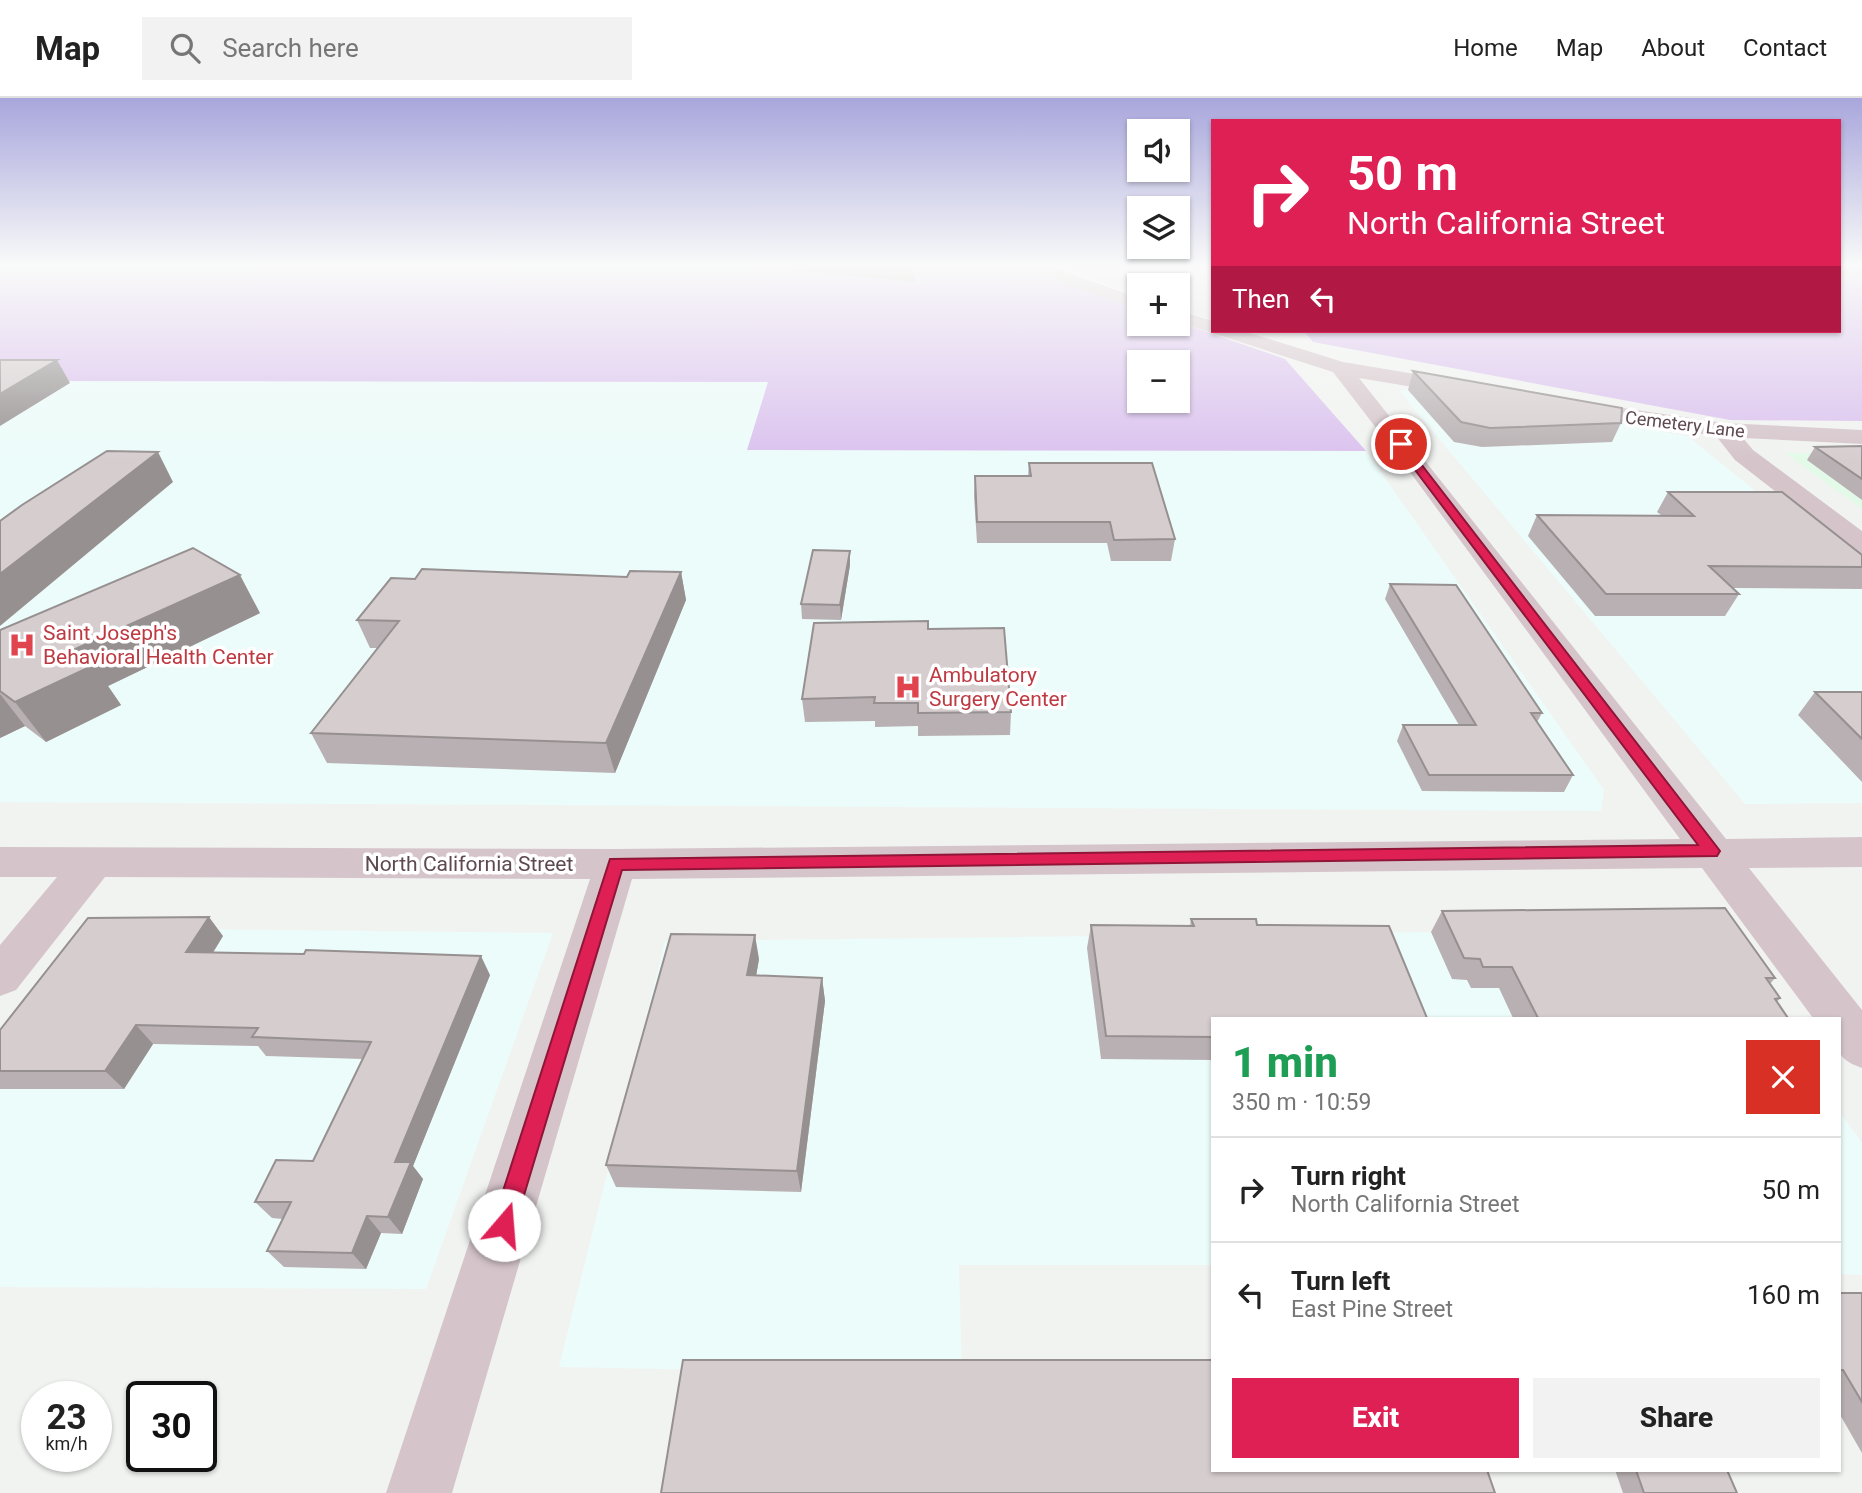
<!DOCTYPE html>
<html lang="en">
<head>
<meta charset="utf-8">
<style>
	:root { --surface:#fff; --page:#f2f2f2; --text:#222; --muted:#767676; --line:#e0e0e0; --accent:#de2055 }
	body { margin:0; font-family:Roboto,sans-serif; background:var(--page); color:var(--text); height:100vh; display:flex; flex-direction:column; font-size:26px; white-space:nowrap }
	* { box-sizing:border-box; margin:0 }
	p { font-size:23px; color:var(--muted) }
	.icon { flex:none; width:38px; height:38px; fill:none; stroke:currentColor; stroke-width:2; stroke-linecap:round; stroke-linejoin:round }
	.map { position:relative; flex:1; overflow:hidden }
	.sheet { position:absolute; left:1211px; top:919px; width:630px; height:455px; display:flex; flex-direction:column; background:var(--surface); border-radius:0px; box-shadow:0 2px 5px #0004 }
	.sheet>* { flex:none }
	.banner { position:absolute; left:1211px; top:21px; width:630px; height:214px; border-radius:0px; box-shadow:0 2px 5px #0004; background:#de2055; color:#fff; overflow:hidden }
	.buttons { position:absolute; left:1127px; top:21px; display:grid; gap:14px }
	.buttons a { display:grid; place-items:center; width:63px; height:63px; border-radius:0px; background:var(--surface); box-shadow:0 2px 5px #0004; font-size:35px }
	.speed { position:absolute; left:21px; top:1283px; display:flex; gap:14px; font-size:35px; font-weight:700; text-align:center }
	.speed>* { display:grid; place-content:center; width:91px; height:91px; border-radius:50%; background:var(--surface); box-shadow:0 2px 5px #0004; line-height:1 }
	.speed small { font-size:18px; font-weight:400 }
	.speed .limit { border:4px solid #111; border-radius:10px; background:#fff; color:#111 }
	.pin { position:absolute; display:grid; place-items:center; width:60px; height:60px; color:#fff; margin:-30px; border:4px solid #fff; border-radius:50%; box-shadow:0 2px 7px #0007 }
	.me { position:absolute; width:77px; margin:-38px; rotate:18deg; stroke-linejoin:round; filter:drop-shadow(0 0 5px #0008) }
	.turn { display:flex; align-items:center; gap:24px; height:147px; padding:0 21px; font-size:32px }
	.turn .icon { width:91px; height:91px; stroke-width:2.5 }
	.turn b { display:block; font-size:49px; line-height:60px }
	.then { display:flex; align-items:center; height:66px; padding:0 21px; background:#0003; gap:14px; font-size:26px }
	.round { display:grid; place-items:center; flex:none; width:74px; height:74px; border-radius:0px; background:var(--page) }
	.head { display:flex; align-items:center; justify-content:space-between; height:119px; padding:0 21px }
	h1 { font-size:42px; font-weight:800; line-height:52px; color:#1e9e55 }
	.action { display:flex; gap:14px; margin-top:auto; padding:14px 21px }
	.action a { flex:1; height:80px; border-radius:0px; background:var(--accent); color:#fff; font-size:28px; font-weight:800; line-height:80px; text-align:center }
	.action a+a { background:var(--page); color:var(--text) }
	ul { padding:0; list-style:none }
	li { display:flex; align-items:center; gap:21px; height:105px; padding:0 21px; border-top:2px solid var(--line) }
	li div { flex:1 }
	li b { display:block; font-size:26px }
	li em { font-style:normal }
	header { display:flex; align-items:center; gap:42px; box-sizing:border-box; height:98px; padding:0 35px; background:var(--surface); border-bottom:2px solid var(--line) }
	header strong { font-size:33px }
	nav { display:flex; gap:38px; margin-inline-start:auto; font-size:24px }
	.search { width:490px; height:63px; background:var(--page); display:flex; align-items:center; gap:18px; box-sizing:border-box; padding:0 24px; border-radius:0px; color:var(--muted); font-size:26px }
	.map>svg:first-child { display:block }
	.commercial { fill:#ecfcfa }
	.education { fill:#e3e4e2 }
	.medical { fill:#e3fae9 }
	.green { fill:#dac1ee; fill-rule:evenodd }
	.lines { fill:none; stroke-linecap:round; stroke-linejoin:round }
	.minor { fill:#d5c5cb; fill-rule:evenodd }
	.wall { fill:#b8b0b2 }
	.shaded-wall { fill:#969091 }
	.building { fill:#d6cdcf; stroke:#969091; stroke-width:2 }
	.route { fill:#de2055; stroke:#901537; stroke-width:2 }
	.labels { text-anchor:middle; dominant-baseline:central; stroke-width:7; stroke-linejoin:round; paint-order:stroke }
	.far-street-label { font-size:18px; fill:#5e4951; stroke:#fff }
	.health-label { font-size:21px; fill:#be3a42; stroke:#fff; text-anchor:start }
	.street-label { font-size:21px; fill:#5e4951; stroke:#fff }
</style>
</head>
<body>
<header>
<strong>Map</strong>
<div class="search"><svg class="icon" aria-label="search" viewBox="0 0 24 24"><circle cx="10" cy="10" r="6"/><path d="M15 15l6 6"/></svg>Search here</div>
<nav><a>Home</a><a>Map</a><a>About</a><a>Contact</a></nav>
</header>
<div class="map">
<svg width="1862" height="1395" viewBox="0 0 1862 1395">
	<rect width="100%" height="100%" fill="#f1f3f1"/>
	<!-- commercial -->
	<path class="commercial" d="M0,283L769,284L748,352L1366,353L1604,692L1601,713L0,704Z
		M1416,289L1687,338L1862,478V705L1745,706L1399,293Z
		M106,830L553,835L426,1191L0,1189V970Z
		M1710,831L1774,920H1213V1167H959L962,1277L559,1269L665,843Z
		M1839,1013L1862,1045V1177L1839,1176Z"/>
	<!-- education -->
	<path class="education" d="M1051,167H1213V222L1178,211V187H1139V198Z"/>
	<!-- medical -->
	<path class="medical" d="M1785,355H1862V411Z"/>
	<!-- green -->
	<path class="green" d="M0,167H1013L1139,211V226L1178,224L1285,261L1366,353L747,352L768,284L0,283ZM1139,264H1178V303H1139Z
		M1839,167H1862V323L1730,322L1313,244L1304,233H1839Z"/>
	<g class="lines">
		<!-- minor -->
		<path class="minor" d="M1020,167H1046L1139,200V212L1022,171Z
			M1178,212L1213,223V233H1243L1343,264L1469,285L1472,290L1469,295L1461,297L1359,280L1726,741L1862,739V769L1749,770L1862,912V970C1831,959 1839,949 1839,920H1813L1702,770L632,781L452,1395H386L590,781L105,779L16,892L0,898V847L57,779H0V749L616,751L1680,741L1407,370L1333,274L1178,224Z
			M1569,302L1724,325L1862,332V346L1743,340L1753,352L1862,433V456L1852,453L1735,362L1716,338L1561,314L1558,309L1561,304Z"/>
	</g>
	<!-- wall -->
	<path class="wall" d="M748,167H913L915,169V184Z
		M1413,273L1621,325L1612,344L1482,349L1454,344L1408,292Z
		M1862,348V402L1807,362L1815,349Z
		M1029,365L1175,441L1171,463H1111L1107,445H977L974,398L975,378H1028Z
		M1668,394L1862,457V491L1732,490L1739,496L1725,518H1595L1528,438L1537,417H1661L1657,414Z
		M850,467L841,522L802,521L801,506Z
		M681,474L686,502L615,675L327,665L311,635L377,550H370L357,522L415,481L627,479Z
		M1390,486L1542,615L1537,624L1573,677L1564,694L1422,693L1397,643L1403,627H1459L1385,501Z
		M260,515L108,588L121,607L46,644L25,628L0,640V532Z
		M928,531L1011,614L1010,637L918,638V628L875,629V623L805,624L802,601Z
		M1815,594H1862V684L1798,617Z
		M1442,813L1775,880L1770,886L1780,900L1777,904L1788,920H1513L1499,890H1471L1467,882L1452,881L1431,834Z
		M1191,821L1257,827L1213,920V962L1101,961L1087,850L1091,827L1190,828Z
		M223,838L213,855L490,877L413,1068L423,1081L402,1136L381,1135L366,1171L284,1169L267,1153L283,1121L272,1120L255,1104L313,1063L362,961L266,958L258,948L153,946L124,991H0V932Z
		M759,861L756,878L822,880L825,903L801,1094L616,1089L606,1067Z
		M1839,1195H1862V1355L1839,1315Z
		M1615,1372H1727L1737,1395H1623Z"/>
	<!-- shaded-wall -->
	<path class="shaded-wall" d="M57,262L70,285L0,328V296Z
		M158,354L173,384L0,528V476Z
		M850,453V467L841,522L840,507Z
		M681,474L686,502L615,675L606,645Z
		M240,477L260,515L108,588L121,607L46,644L15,604L71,553Z
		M0,596L25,628L0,640Z
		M209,819L223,838L201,873L186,854Z
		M755,837L759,861L752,901L747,877Z
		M481,858L490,877L413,1068L423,1081L402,1136L388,1119L395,1064Z
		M822,880L825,903L801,1094L797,1073Z
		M136,927L153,946L124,991L105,973Z
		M367,1118L381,1135L366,1171L352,1155Z"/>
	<!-- building -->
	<path class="building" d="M0,262H57L0,296Z
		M1413,273L1622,310L1621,325L1490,330L1461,324Z
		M1862,348V381L1815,349Z
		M107,353L158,354L0,476V423L22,407Z
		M1029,365H1152L1175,441L1114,442L1110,424H977L975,378H1031Z
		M1668,394H1782L1862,457V469L1709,468L1739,496H1606L1537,417L1694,418Z
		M193,450L240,477L71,553L94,567L15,604L0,593V532Z
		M813,452L850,453L840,507L801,506Z
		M422,471L627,479L630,473L681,474L606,645L311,635L399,523L357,522L391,480L415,481Z
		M1390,486L1456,487L1542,615H1531L1573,677H1429L1403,627H1476Z
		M928,523V531L1004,530L1011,614L918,615V605H874L875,599L802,601L814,525Z
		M1815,594H1862V641Z
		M1725,810L1775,880H1766L1780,900L1775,901L1788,920H1538L1512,869H1483L1480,861L1464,860L1442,813Z
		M209,819L186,854L304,856L306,852L481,858L395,1064H411L388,1119L367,1118L352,1155L267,1153L291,1104H255L276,1062L313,1063L371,944L252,939L258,930L136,927L105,973H0V932L88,820Z
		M1191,821H1256L1257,827L1389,828L1427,920H1213V939L1106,938L1091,827L1194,828Z
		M671,836L755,837L747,877L822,880L797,1073L606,1067Z
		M1839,1195H1862V1304L1843,1272H1839Z
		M683,1262H1213V1372H1487L1495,1395H661Z
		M1636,1372H1727L1737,1395H1644Z"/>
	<!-- sky -->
	<linearGradient id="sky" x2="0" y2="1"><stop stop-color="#a8a6dc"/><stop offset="0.46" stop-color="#f9faf9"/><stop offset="1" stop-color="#f9faf9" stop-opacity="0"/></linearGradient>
	<rect width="1862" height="363" fill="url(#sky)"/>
	<!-- route -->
	<path class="route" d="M1397,344H1404L1717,749L1720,753L1717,758L622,772L515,1127L512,1135L504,1139L496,1135L492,1127L610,761L1698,747L1397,348Z"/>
	<!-- icons -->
	<defs>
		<symbol id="hospital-bare" viewBox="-9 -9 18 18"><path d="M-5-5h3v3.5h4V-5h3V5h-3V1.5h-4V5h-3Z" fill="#e0444e" stroke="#fff" stroke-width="2.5" paint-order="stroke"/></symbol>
	</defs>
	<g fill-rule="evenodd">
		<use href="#hospital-bare" x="3" y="528" width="38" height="38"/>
		<use href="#hospital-bare" x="889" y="570" width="38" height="38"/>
	</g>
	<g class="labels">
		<!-- far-street labels -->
		<g class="far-street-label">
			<text transform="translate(1685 326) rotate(7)">Cemetery Lane</text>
		</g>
		<!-- health labels -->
		<g class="health-label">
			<text x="43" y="535">Saint Joseph's<tspan x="43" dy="24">Behavioral Health Center</tspan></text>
			<text x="929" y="577">Ambulatory<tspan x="929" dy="24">Surgery Center</tspan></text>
		</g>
		<!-- street labels -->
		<g class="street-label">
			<text x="469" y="766">North California Street</text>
		</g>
	</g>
</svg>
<div class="buttons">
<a><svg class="icon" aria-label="sound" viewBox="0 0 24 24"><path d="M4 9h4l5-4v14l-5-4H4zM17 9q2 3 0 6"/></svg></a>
<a><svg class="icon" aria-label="layers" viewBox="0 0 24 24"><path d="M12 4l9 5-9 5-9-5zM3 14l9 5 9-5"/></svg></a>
<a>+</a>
<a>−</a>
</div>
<div class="speed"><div>23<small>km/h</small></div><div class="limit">30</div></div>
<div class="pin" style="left:1401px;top:346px;background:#d93025"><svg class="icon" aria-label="arrive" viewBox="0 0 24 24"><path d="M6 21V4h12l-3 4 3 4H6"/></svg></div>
<svg class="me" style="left:504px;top:1127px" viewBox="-20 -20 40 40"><circle r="19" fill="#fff"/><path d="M0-13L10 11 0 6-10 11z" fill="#de2055"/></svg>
<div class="banner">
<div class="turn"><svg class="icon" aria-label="right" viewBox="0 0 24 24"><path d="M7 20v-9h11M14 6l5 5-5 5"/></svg><div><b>50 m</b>North California Street</div></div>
<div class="then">Then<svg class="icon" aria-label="left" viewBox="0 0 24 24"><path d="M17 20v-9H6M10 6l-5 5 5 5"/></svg></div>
</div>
<section class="sheet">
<div class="head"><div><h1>1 min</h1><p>350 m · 10:59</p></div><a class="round" style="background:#d93025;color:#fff"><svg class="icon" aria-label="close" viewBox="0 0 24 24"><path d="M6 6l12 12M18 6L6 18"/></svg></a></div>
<ul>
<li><svg class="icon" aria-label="right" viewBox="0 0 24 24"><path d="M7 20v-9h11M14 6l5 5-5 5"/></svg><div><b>Turn right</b><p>North California Street</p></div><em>50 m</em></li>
<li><svg class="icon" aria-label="left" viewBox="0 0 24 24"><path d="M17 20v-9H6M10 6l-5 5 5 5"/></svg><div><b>Turn left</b><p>East Pine Street</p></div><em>160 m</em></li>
</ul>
<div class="action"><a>Exit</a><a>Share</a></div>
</section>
</div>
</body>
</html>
